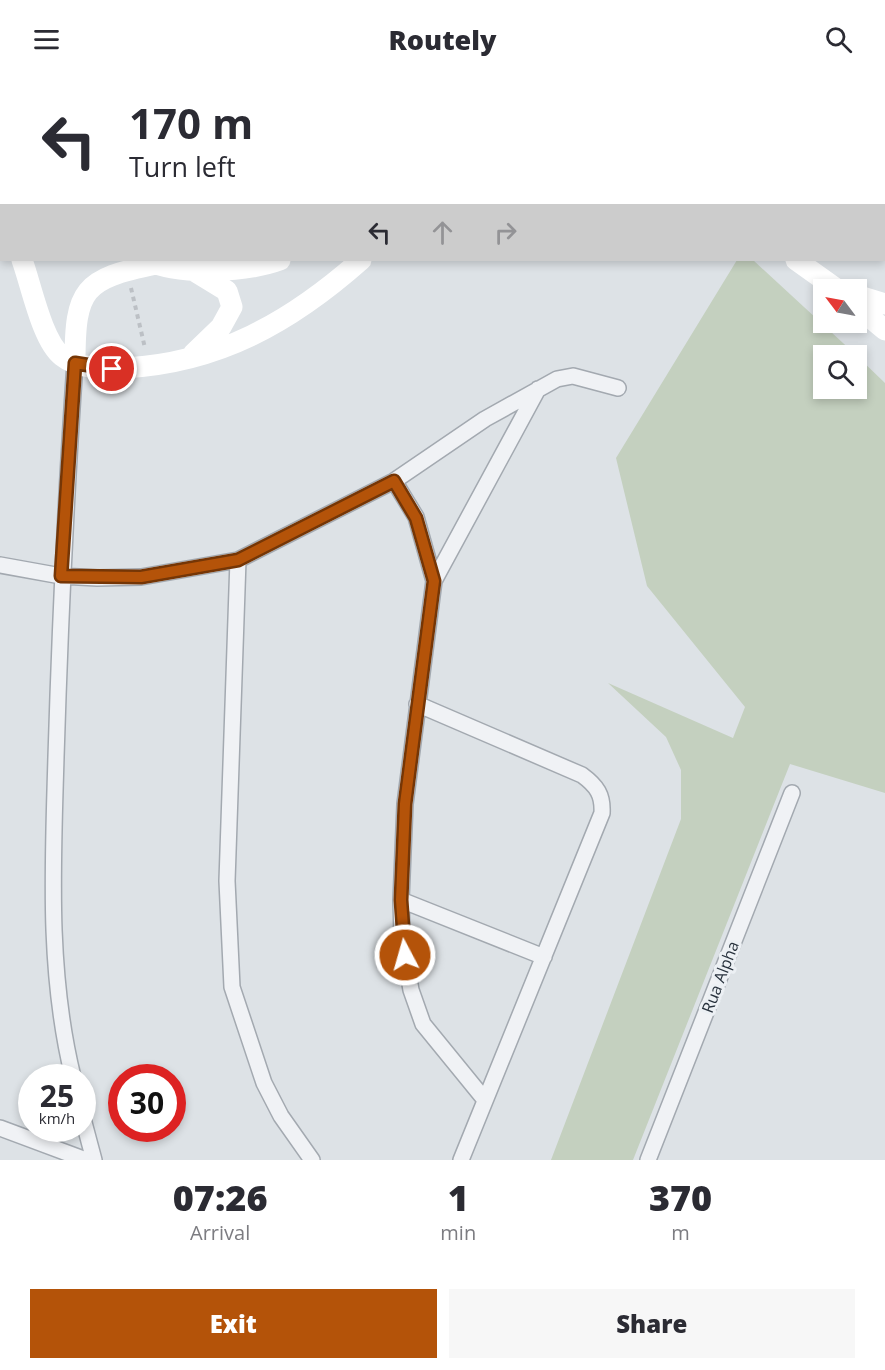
<!DOCTYPE html>
<html lang="en">
<head>
<meta charset="utf-8">
<style>
	:root { --surface:#fff; --page:#f7f7f7; --text:#2b2b33; --muted:#7c7c81; --accent:#b45309 }
	body { margin:0; font-family:"Open Sans",sans-serif; background:var(--page); color:var(--text); height:100vh; display:flex; flex-direction:column; font-size:22px; white-space:nowrap }
	* { box-sizing:border-box; margin:0 }
	p { font-size:20px; color:var(--muted) }
	.icon { flex:none; width:33px; height:33px; fill:none; stroke:currentColor; stroke-width:2; stroke-linecap:round; stroke-linejoin:round }
	.map { position:relative; height:1082px; overflow:hidden }
	.drawer { display:flex; flex-direction:column; background:var(--surface); flex:1 }
	.drawer>* { flex:none }
	.hud { position:absolute; left:0px; top:0px; width:885px; height:183px; box-shadow:0 3px 9px #0003; background:#fff; color:var(--text); overflow:hidden }
	.needle { width:39px; rotate:302deg }
	.controls { position:absolute; left:813px; top:201px; display:grid; gap:12px }
	.controls a { display:grid; place-items:center; width:54px; height:54px; border-radius:0px; background:var(--surface); box-shadow:0 3px 9px #0003; font-size:30px }
	.speed { position:absolute; left:18px; top:986px; display:flex; gap:12px; font-size:30px; font-weight:700; text-align:center }
	.speed>* { display:grid; place-content:center; width:78px; height:78px; border-radius:50%; background:var(--surface); box-shadow:0 3px 9px #0003; line-height:1 }
	.speed small { font-size:15px; font-weight:400 }
	.speed .limit { border:9px solid #d22; background:#fff; color:#111 }
	.pin { position:absolute; display:grid; place-items:center; width:51px; height:51px; color:#fff; margin:-26px; border:3px solid #fff; border-radius:50%; box-shadow:0 2px 6px #0007 }
	.me { position:absolute; width:66px; margin:-33px; rotate:354deg; stroke-linejoin:round; filter:drop-shadow(0 0 4px #0008) }
	.turn { display:flex; align-items:center; gap:21px; height:126px; padding:0 30px; font-size:27px }
	.turn .icon { width:78px; height:78px; stroke-width:2.5 }
	.turn b { display:block; font-size:42px; line-height:51px }
	.lanes { display:flex; align-items:center; height:57px; padding:0 30px; background:#0003; justify-content:center; gap:30px; direction:ltr }
	.lanes .off { opacity:.35 }
	.eta { display:flex; justify-content:space-evenly; align-items:center; height:102px; text-align:center }
	.eta b { font-size:36px; font-weight:800; line-height:42px }
	.action { display:flex; gap:12px; margin-top:auto; padding:12px 30px }
	.action a { flex:1; height:69px; border-radius:0px; background:var(--accent); color:#fff; font-size:24px; font-weight:800; line-height:69px; text-align:center }
	.action a+a { background:var(--page); color:var(--text) }
	header { display:flex; justify-content:space-between; align-items:center; height:78px; padding:0 30px; background:var(--surface); font-size:27px; font-weight:800 }
	.map>svg:first-child { display:block }
	.green { fill:#c4d0bf }
	.lines { fill:none; stroke-linecap:round; stroke-linejoin:round }
	.stream { stroke:#99b2c5; stroke-width:6 }
	.street-casing { stroke:#a3a9b0; stroke-width:18 }
	.path { stroke:#bcc0c5; stroke-width:4; stroke-dasharray:4.5 4.5; stroke-linecap:butt }
	.street { stroke:#f0f2f5; stroke-width:15 }
	.secondary { stroke:#fff; stroke-width:21 }
	.route-casing { stroke:#753606; stroke-width:15 }
	.route { stroke:#b45309; stroke-width:10 }
	.labels { text-anchor:middle; dominant-baseline:central; stroke-width:6; stroke-linejoin:round; paint-order:stroke }
	.street-label { font-size:16px; fill:#27313c; stroke:#ecf0f4 }
</style>
</head>
<body>
<header><svg class="icon" aria-label="menu" viewBox="0 0 24 24"><path d="M4 6h16M4 12h16M4 18h16"/></svg>Routely<svg class="icon" aria-label="search" viewBox="0 0 24 24"><circle cx="10" cy="10" r="6"/><path d="M15 15l6 6"/></svg></header>
<div class="map">
<svg width="885" height="1082" viewBox="0 0 885 1082">
	<rect width="100%" height="100%" fill="#dde2e6"/>
	<!-- green -->
	<path class="green" d="M737,182H753L856,277L824,278V310H856L857,278L885,305V715L790,686L633,1082H551L681,741V692L666,659L608,605L733,660L745,629L647,508L616,380Z"/>
	<g class="lines">
		<!-- stream -->
		<path class="stream" d="M43,0L44,2
			M365,2V0"/>
		<defs>
			<path id="street" d="M840,0L842,2
				M884,13L885,14
				M394,403L416,439L434,503
				M238,482L227,803L232,909L264,1005L281,1038L312,1082
				M0,487L61,498L97,500L141,499L238,482L394,403L485,341L557,301L573,298L618,310
				M417,626L582,697C597,708 603,717 602,735L461,1082
				M401,822L544,879
				M73,999C47,893 53,786 56,679C60,547 66,416 75,285
				M485,1022L423,946L411,912L402,860L401,822L405,726L434,503L538,311
				M82,1037L94,1082
				M0,1050L86,1082
				M648,1082L792,715"/>
		</defs>
		<!-- street casing -->
		<use href="#street" class="street-casing"/>
		<!-- path -->
		<path class="path" d="M131,210L145,270"/>
		<!-- street -->
		<use href="#street" class="street"/>
		<!-- secondary -->
		<path class="secondary" d="M0,1L2,6
			M417,2V0
			M0,113L2,118
			M22,182C31,206 42,263 62,278C78,291 105,291 124,290C219,285 291,244 361,182
			M147,182C179,198 247,194 280,182
			M796,182L838,212
			M191,191L227,213L232,229L221,249L193,276
			M856,217L885,226
			M856,228L885,252
			M75,285C75,211 83,201 156,186"/>
	</g>
	<g class="lines">
		<defs>
			<path id="route" d="M112,291L75,285L61,498L141,499L238,482L394,403L416,440L434,503L405,726L401,822L405,877"/>
		</defs>
		<!-- route casing -->
		<use href="#route" class="route-casing"/>
		<!-- route -->
		<use href="#route" class="route"/>
	</g>
	<g class="labels">
		<!-- street labels -->
		<g class="street-label">
			<text transform="translate(720 899) rotate(-69)">Rua Alpha</text>
		</g>
	</g>
</svg>
<div class="controls">
<a><svg class="needle" viewBox="-14 -14 28 28"><path d="M0-13l5 13h-10z" fill="#e53935"/><path d="M0 13l5-13h-10z" fill="#7c7c81"/></svg></a>
<a><svg class="icon" aria-label="search" viewBox="0 0 24 24"><circle cx="10" cy="10" r="6"/><path d="M15 15l6 6"/></svg></a>
</div>
<div class="speed"><div>25<small>km/h</small></div><div class="limit">30</div></div>
<div class="pin" style="left:112px;top:291px;background:#d93025"><svg class="icon" aria-label="arrive" viewBox="0 0 24 24"><path d="M6 21V4h12l-3 4 3 4H6"/></svg></div>
<svg class="me" style="left:405px;top:877px" viewBox="-20 -20 40 40"><circle r="17" fill="#b45309" stroke="#fff" stroke-width="3"/><path d="M0-11L8 9 0 5-8 9z" fill="#fff"/></svg>
<div class="hud">
<div class="turn"><svg class="icon" aria-label="left" viewBox="0 0 24 24"><path d="M17 20v-9H6M10 6l-5 5 5 5"/></svg><div><b>170 m</b>Turn left</div></div>
<div class="lanes"><svg class="icon" aria-label="left" viewBox="0 0 24 24"><path d="M17 20v-9H6M10 6l-5 5 5 5"/></svg><svg class="icon off" aria-label="ahead" viewBox="0 0 24 24"><path d="M12 20V5M6 11l6-6 6 6"/></svg><svg class="icon off" aria-label="right" viewBox="0 0 24 24"><path d="M7 20v-9h11M14 6l5 5-5 5"/></svg></div>
</div>
</div>
<section class="drawer">
<div class="eta">
<div><b>07:26</b><p>Arrival</p></div>
<div><b>1</b><p>min</p></div>
<div><b>370</b><p>m</p></div>
</div>
<div class="action"><a>Exit</a><a>Share</a></div>
</section>
</body>
</html>
